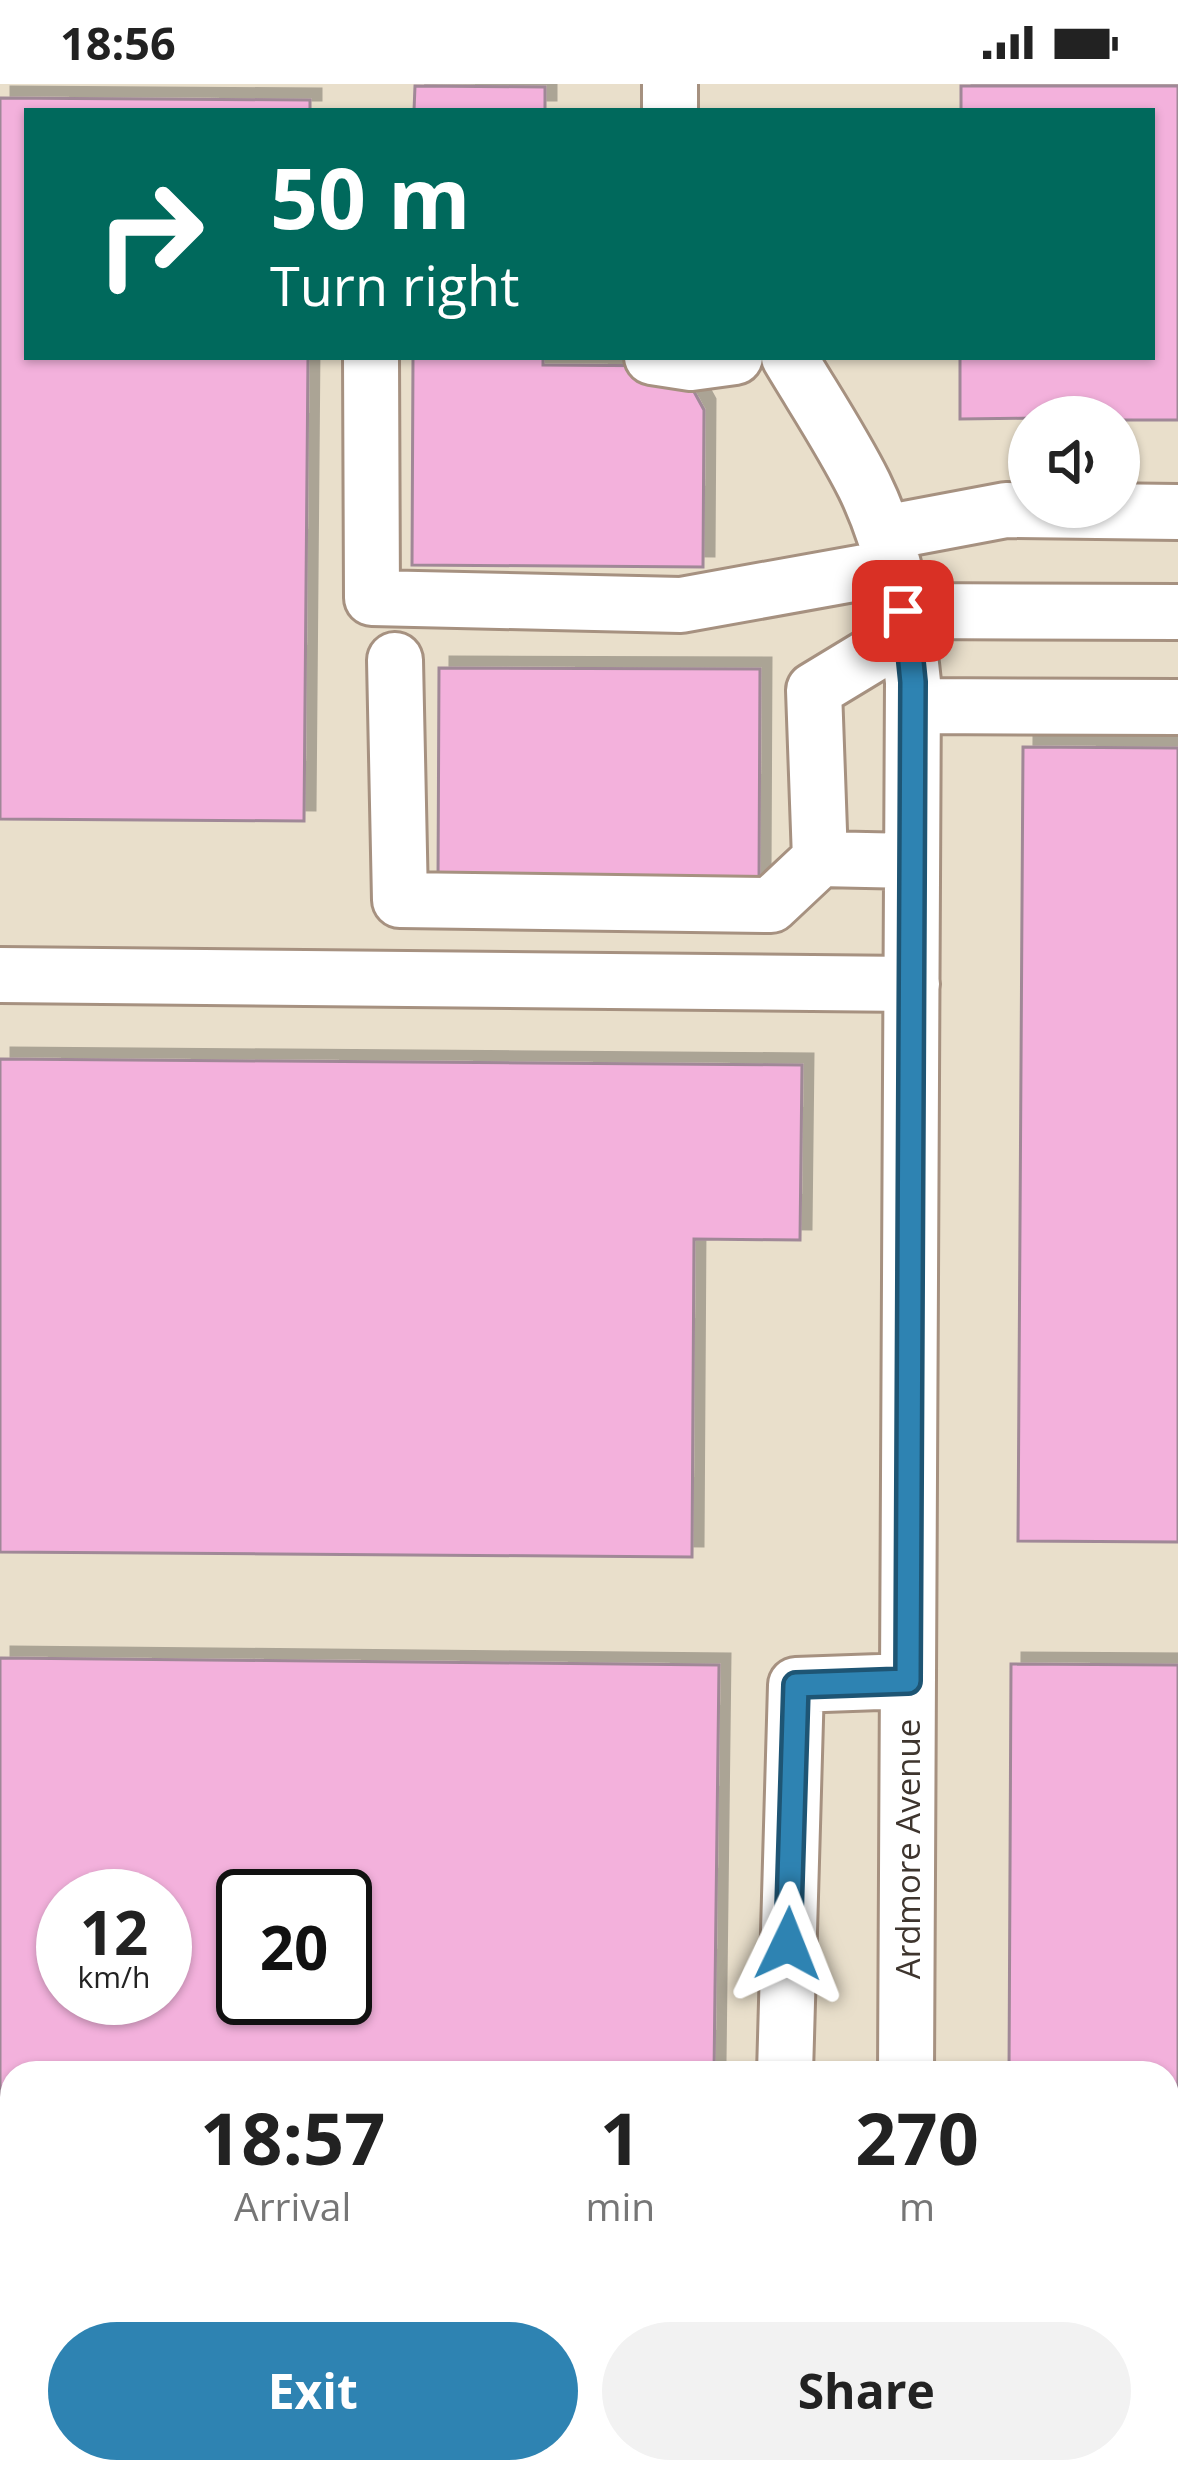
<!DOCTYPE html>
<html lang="en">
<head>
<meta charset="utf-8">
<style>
	:root { --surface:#fff; --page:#f2f2f2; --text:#222; --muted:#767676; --accent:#2e83b2 }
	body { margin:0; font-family:"Open Sans",sans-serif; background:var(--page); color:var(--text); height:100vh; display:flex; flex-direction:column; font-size:45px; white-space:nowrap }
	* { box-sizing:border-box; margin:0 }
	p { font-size:39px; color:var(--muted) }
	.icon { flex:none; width:66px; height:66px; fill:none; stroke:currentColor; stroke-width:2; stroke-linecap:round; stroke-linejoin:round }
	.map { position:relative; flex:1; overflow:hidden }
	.details { position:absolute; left:0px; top:1977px; width:1179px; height:423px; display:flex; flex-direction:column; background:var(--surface); border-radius:36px 36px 0 0; box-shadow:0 3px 9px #0004 }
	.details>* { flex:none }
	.hud { position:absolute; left:24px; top:24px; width:1131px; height:252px; border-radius:0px; box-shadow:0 3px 9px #0004; background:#00695c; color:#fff; overflow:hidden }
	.controls { position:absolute; left:1008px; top:312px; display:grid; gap:24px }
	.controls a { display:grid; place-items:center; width:132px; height:132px; border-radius:50%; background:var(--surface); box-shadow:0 3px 9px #0004; font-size:60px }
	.speed { position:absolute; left:36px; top:1785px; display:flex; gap:24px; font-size:60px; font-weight:700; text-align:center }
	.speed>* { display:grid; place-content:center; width:156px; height:156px; border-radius:50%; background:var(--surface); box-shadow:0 3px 9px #0004; line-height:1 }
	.speed small { font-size:30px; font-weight:400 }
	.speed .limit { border:6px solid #111; border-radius:18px; background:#fff; color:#111 }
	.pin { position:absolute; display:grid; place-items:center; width:102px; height:102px; color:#fff; margin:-51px; border-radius:24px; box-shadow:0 6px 18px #0006 }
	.me { position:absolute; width:132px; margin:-66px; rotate:2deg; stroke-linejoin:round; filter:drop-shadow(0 0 9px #0008) }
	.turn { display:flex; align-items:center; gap:42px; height:252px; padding:0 48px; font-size:54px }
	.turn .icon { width:156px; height:156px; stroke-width:2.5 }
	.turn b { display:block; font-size:84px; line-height:102px }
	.eta { display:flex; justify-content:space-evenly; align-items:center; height:204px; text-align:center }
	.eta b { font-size:72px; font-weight:700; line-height:84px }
	.button { display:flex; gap:24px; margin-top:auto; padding:24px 48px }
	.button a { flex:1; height:138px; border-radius:72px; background:var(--accent); color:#fff; font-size:48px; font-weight:700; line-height:138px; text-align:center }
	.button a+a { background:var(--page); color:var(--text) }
	.status { display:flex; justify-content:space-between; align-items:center; height:84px; padding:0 60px; background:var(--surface); direction:ltr }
	.status svg { height:33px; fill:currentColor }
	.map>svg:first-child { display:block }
	.industrial { fill:#e9dfcb; fill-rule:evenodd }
	.building { fill:#f3b1dc; stroke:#a08897; stroke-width:3; fill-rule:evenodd; filter:url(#shadow) }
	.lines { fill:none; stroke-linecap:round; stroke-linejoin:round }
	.minor-casing { stroke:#a69180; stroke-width:60 }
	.minor { stroke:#fff; stroke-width:54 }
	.route-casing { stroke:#1e5574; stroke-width:30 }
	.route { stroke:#2e83b2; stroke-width:21 }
	.labels { text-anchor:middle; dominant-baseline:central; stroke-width:12; stroke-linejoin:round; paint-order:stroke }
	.street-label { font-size:33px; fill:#3e352e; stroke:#fff }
</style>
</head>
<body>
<div class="status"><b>18:56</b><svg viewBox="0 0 49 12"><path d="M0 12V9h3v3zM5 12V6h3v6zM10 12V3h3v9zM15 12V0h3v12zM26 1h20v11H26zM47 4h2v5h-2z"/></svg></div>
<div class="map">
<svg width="1178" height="2398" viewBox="0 0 1178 2398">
	<defs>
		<filter id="shadow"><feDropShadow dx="11" dy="-11" stdDeviation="0" flood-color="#0004"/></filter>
	</defs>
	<rect width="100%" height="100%" fill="#fce6d3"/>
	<!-- industrial -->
	<path class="industrial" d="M0,0H1178V2398H0ZM27,27H1152V273H27ZM1029,333H1119V423H1029ZM63,1812H165V1914H63ZM243,1812H345V1914H243ZM12,1989H1167V2388H12Z"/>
	<!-- building -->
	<path class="building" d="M415,2L545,3V27H414Z
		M961,2H1178V336H1119V333L960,335V273H1152V27H961Z
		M0,14L310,16V27H27V273H308L304,737L0,735Z
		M413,273H543V281L680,282L704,326L703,483L412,481Z
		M439,584L760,585L759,800H438Z
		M1023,663L1178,664V1458L1018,1457Z
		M0,975L802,981L800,1156L694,1155L692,1473L0,1468Z
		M0,1574L719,1581L714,1989H12V2283H0ZM63,1812H165V1914H63ZM243,1812H345V1914H243Z
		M1011,1580L1178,1581V2266H1167V1989H1009Z"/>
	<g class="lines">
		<defs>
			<path id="minor" d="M670,0V27
				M371,273L372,514L681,521L892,483
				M652,273L691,279L735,273
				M789,273C814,315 842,357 864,401C894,462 906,531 913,598L906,1989
				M884,449L1006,426L1178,428
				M903,527L1178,528
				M908,549L814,606L820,775L912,777
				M395,576L400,816L771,821L820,775
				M913,622L1178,623
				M0,891L912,900
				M785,1989L796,1601L908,1597
				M1167,2319H1178
				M0,2373H12
				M311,2398L312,2388
				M904,2398V2388"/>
		</defs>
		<!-- minor casing -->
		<use href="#minor" class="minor-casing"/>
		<!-- minor -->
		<use href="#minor" class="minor"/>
	</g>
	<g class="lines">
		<defs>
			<path id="route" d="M788,1860L796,1601L908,1597L913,598L908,549L903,527"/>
		</defs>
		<!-- route casing -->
		<use href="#route" class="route-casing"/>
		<!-- route -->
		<use href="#route" class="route"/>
	</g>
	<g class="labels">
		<!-- street labels -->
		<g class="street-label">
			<text transform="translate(907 1765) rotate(-90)">Ardmore Avenue</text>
		</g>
	</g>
</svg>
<div class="controls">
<a><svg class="icon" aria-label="sound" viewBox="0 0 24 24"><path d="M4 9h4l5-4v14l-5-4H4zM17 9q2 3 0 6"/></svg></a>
</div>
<div class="speed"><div>12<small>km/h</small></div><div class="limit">20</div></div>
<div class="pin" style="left:903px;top:527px;background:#d93025"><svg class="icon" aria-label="arrive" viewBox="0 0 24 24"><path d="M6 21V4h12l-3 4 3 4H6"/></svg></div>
<svg class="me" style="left:788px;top:1860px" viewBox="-20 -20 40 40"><path d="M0-17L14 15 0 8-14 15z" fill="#2e83b2" stroke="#fff" stroke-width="4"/></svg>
<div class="hud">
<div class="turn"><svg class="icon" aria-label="right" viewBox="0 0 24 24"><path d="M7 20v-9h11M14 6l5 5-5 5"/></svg><div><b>50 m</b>Turn right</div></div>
</div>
<section class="details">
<div class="eta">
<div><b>18:57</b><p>Arrival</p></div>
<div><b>1</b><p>min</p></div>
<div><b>270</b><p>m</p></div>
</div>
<div class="button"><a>Exit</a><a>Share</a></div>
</section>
</div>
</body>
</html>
